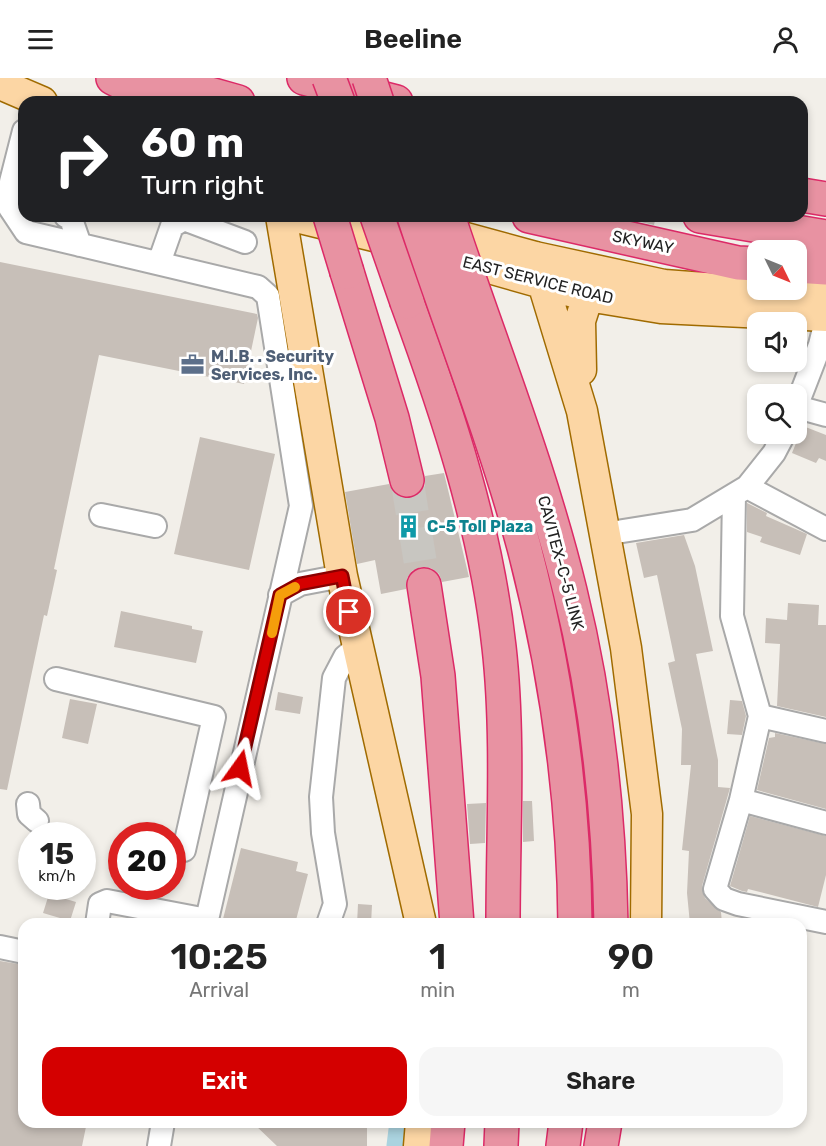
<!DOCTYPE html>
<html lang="en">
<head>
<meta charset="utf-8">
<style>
	:root { --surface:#fff; --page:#f6f6f6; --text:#222; --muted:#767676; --accent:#d40000 }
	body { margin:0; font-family:Rubik,sans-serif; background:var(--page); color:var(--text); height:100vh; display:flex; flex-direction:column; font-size:22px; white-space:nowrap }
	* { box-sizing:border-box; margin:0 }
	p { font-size:20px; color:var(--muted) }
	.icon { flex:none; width:33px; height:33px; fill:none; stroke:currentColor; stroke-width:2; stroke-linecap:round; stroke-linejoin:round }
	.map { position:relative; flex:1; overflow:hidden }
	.details { position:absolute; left:18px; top:840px; width:789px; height:210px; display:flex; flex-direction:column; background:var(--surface); border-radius:18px; box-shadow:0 3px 9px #0003 }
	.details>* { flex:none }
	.top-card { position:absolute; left:18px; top:18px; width:790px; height:126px; border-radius:18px; box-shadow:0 3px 9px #0003; background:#202124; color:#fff; overflow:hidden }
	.needle { width:39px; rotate:133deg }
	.fabs { position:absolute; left:747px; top:162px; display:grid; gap:12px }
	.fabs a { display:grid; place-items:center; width:60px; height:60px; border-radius:12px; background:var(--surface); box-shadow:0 3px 9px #0003; font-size:30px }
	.speed { position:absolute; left:18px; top:744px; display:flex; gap:12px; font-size:30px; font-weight:700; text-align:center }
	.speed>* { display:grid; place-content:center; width:78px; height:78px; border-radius:50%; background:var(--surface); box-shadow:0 3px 9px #0003; line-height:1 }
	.speed small { font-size:15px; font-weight:400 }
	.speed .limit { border:9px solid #d22; background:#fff; color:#111 }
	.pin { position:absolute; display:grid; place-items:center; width:51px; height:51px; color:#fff; margin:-26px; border:3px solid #fff; border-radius:50%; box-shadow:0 2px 6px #0007 }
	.me { position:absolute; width:66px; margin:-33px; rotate:12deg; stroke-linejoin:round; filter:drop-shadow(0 0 4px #0008) }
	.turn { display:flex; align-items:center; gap:21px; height:126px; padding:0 24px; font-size:27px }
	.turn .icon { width:78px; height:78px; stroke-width:2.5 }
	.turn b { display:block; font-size:42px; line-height:51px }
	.eta { display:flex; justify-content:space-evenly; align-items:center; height:102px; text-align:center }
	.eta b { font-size:36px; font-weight:600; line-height:42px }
	.cta { display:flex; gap:12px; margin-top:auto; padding:12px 24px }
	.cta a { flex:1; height:69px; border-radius:18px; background:var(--accent); color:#fff; font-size:24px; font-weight:600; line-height:69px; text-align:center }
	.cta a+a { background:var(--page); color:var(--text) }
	header { display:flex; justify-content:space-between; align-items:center; height:78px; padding:0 24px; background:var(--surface); font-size:27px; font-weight:600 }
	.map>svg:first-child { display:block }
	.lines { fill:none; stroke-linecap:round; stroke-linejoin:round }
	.river { stroke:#aad3df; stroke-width:33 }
	.building { fill:#c7bfb8 }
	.highway-tunnel { stroke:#c8c6c1; stroke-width:33; stroke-dasharray:33 16; stroke-linecap:butt }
	.minor-casing { stroke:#a9a9a9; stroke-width:26 }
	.major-casing { stroke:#a06b00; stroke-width:33 }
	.highway-casing { stroke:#dc2a67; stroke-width:36 }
	.minor { stroke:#fff; stroke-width:22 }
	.major { stroke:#fcd6a4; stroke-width:30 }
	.highway { stroke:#e892a2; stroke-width:33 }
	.highway-bridge-casing { stroke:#dc2a67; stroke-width:36; stroke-linecap:butt }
	.highway-bridge { stroke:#e892a2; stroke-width:33 }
	.route-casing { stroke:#8a0000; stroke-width:15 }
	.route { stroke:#d40000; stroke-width:10 }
	.slow { stroke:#f59e0b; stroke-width:10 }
	.labels { text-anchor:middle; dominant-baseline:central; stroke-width:6; stroke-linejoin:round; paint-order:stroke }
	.street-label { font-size:16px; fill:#222; stroke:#fff }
	.service-label { font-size:16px; font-weight:bold; fill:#4e5e75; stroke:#fff; text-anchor:start }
	.culture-label { font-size:16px; font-weight:bold; fill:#0d838f; stroke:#fff; text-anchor:start }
</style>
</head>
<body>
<header><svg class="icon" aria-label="menu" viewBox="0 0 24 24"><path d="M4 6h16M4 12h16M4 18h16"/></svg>Beeline<svg class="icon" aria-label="person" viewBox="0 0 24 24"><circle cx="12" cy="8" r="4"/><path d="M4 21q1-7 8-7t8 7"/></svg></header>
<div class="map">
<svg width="826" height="1068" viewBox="0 0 826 1068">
	<rect width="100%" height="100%" fill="#f2efe9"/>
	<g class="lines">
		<!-- river -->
		<path class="river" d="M403,1068L406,1044"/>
	</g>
	<!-- building -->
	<path class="building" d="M614,138H656L654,147Z
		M0,184L257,236L258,240L244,306L99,277L54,491L57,492L47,538L44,537L7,712L0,711Z
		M803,348L826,357V383L819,380L816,385L792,375Z
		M200,359L275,376L249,492L174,476Z
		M444,395L469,499L442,504L439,496L431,490L421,489L412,493L407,500L406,511L381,516L375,482L357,486L345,414L389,406L394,415L402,420H411L420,415L425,408V398Z
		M747,425L767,435L766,438L807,456L800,477L760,464L762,459L747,454Z
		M684,457L695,488L713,573L696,576L718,682V709L730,710L702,808L705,820L721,834L722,846H690L687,815L689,773L682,772L691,687H681L682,651L668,585L675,583L657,497L644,500L636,465Z
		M788,525L819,527L818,547H826V639L777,628L780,566L765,565L766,540L787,542Z
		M121,533L192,548V551L203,553L196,585L114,569Z
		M278,614L303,619L300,636L275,632Z
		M70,621L97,626L88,666L62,660Z
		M730,622L742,623L746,638L742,657L727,656Z
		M775,655L826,666V731L757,712L769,660L775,659Z
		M523,723H532L534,763L523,764Z
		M486,725L485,765L470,766L467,726Z
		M750,738L826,758V797L818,829L748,811L747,814L742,813L730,808Z
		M241,770L298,784L296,793L308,796L295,846H235V844L223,841Z
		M49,816L76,824L70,843L43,835Z
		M358,826L372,827L371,846H357Z
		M0,883L24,887V1044H87L82,1068H0Z
		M252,1044H367V1068H277Z"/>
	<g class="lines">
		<!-- highway-tunnel -->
		<path class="highway-tunnel" d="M407,402L424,507"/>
		<defs>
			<path id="minor" d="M24,53L11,104L10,130L26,154L258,209L268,218L301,428L206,846
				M66,138L71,141L80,167
				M159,185L172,148L184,141L245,164
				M796,329L820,267L826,243
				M797,329L826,337
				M747,409L826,451
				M734,417L732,538L760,638
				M101,437L155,448
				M604,456L692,442L747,409L774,375L784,356
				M280,517L300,506L342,498
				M56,601L214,639L184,772
				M826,653L760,638L741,722L826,745
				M741,722L715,811L724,821L738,826L826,844
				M28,726L29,736L37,743
				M97,846L100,826L107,823L207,842
				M328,846L335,826L323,755L321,719L334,600L345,579L357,569
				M0,869L24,874
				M159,1068L163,1044"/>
			<path id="major" d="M0,6L42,24
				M281,138L342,498L421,846
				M292,138L394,163L588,218L661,230L826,238
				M385,138L535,179L664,207L731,212L826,214
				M535,179L582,333L626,570L647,736L646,846
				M581,292L580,243L588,218
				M419,1068L421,1044"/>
			<path id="highway" d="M113,0L141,14L171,24
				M153,0L238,24
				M304,0L396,24
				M802,117L826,121
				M529,138L738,185L758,186
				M700,138L826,159
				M796,188L826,190
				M347,194L392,340L407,402
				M407,224C448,336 486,450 499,569C509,657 503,757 503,846
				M424,507L438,598L457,846
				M446,1068L448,1044
				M501,1068L502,1044
				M563,1068L566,1044
				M601,1068L605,1044"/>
		</defs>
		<!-- minor casing -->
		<use href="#minor" class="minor-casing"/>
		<!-- major casing -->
		<use href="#major" class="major-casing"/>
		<!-- highway casing -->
		<use href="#highway" class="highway-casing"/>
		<!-- minor -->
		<use href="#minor" class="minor"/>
		<!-- major -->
		<use href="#major" class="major"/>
		<!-- highway -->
		<use href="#highway" class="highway"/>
		<defs>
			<path id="highway-bridge" d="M329,0L338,24
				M369,0L377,24
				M330,138L347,194
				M377,138L407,224
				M414,138C450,248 494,357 524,469C556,592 574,719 575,846
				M448,138C489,263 539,385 570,513C597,622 609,735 611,846"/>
		</defs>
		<!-- highway-bridge casing -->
		<use href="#highway-bridge" class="highway-bridge-casing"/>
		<!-- highway-bridge -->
		<use href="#highway-bridge" class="highway-bridge"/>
	</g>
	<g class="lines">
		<defs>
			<path id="route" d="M240,690L280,517L300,506L342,498L349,534"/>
		</defs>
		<!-- route casing -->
		<use href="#route" class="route-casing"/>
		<!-- route -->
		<use href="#route" class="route"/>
		<!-- slow -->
		<path class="slow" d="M272,555L280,517L295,509"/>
	</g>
	<!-- icons -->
	<defs>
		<symbol id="office-bare" viewBox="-9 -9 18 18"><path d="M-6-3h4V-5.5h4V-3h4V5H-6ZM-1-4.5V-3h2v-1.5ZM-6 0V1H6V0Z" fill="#5c6f8a" stroke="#fff" stroke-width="2.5" paint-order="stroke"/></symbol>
		<symbol id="building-bare" viewBox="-9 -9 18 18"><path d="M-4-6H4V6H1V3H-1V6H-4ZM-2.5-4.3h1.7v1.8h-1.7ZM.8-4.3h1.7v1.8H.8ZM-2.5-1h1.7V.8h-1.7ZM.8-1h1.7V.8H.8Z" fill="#0f9aa8" stroke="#fff" stroke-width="2.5" paint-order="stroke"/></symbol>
	</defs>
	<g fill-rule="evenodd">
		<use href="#office-bare" x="176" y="270" width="33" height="33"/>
		<use href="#building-bare" x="392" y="432" width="33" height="33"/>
	</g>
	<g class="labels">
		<!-- street labels -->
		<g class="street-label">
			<text transform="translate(643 164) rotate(12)">SKYWAY</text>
			<text transform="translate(538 202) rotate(14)">EAST SERVICE ROAD</text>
			<text transform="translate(561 485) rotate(75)">CAVITEX–C-5 LINK</text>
		</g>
		<!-- service labels -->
		<g class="service-label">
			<text x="211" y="278">M.I.B. . Security<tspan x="211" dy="18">Services, Inc.</tspan></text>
		</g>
		<!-- culture labels -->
		<g class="culture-label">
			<text x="427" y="448">C-5 Toll Plaza</text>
		</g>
	</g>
</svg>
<div class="fabs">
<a><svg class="needle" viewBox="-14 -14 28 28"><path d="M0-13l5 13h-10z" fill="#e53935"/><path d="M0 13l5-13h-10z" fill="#767676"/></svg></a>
<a><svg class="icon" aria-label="sound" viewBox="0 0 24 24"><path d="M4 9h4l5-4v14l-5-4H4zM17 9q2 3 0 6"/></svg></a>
<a><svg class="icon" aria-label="search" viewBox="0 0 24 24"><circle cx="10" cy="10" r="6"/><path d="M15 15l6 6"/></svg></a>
</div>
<div class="speed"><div>15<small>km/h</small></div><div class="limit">20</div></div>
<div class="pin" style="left:349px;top:534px;background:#d93025"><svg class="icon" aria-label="arrive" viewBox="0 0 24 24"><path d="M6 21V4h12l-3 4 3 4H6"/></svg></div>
<svg class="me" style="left:240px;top:690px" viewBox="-20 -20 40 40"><path d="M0-17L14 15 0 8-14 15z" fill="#d40000" stroke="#fff" stroke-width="4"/></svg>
<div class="top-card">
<div class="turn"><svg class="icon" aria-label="right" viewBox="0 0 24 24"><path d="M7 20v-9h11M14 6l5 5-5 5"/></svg><div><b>60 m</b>Turn right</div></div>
</div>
<section class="details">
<div class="eta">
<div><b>10:25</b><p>Arrival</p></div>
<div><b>1</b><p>min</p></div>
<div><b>90</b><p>m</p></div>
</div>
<div class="cta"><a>Exit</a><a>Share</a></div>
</section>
</div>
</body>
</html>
